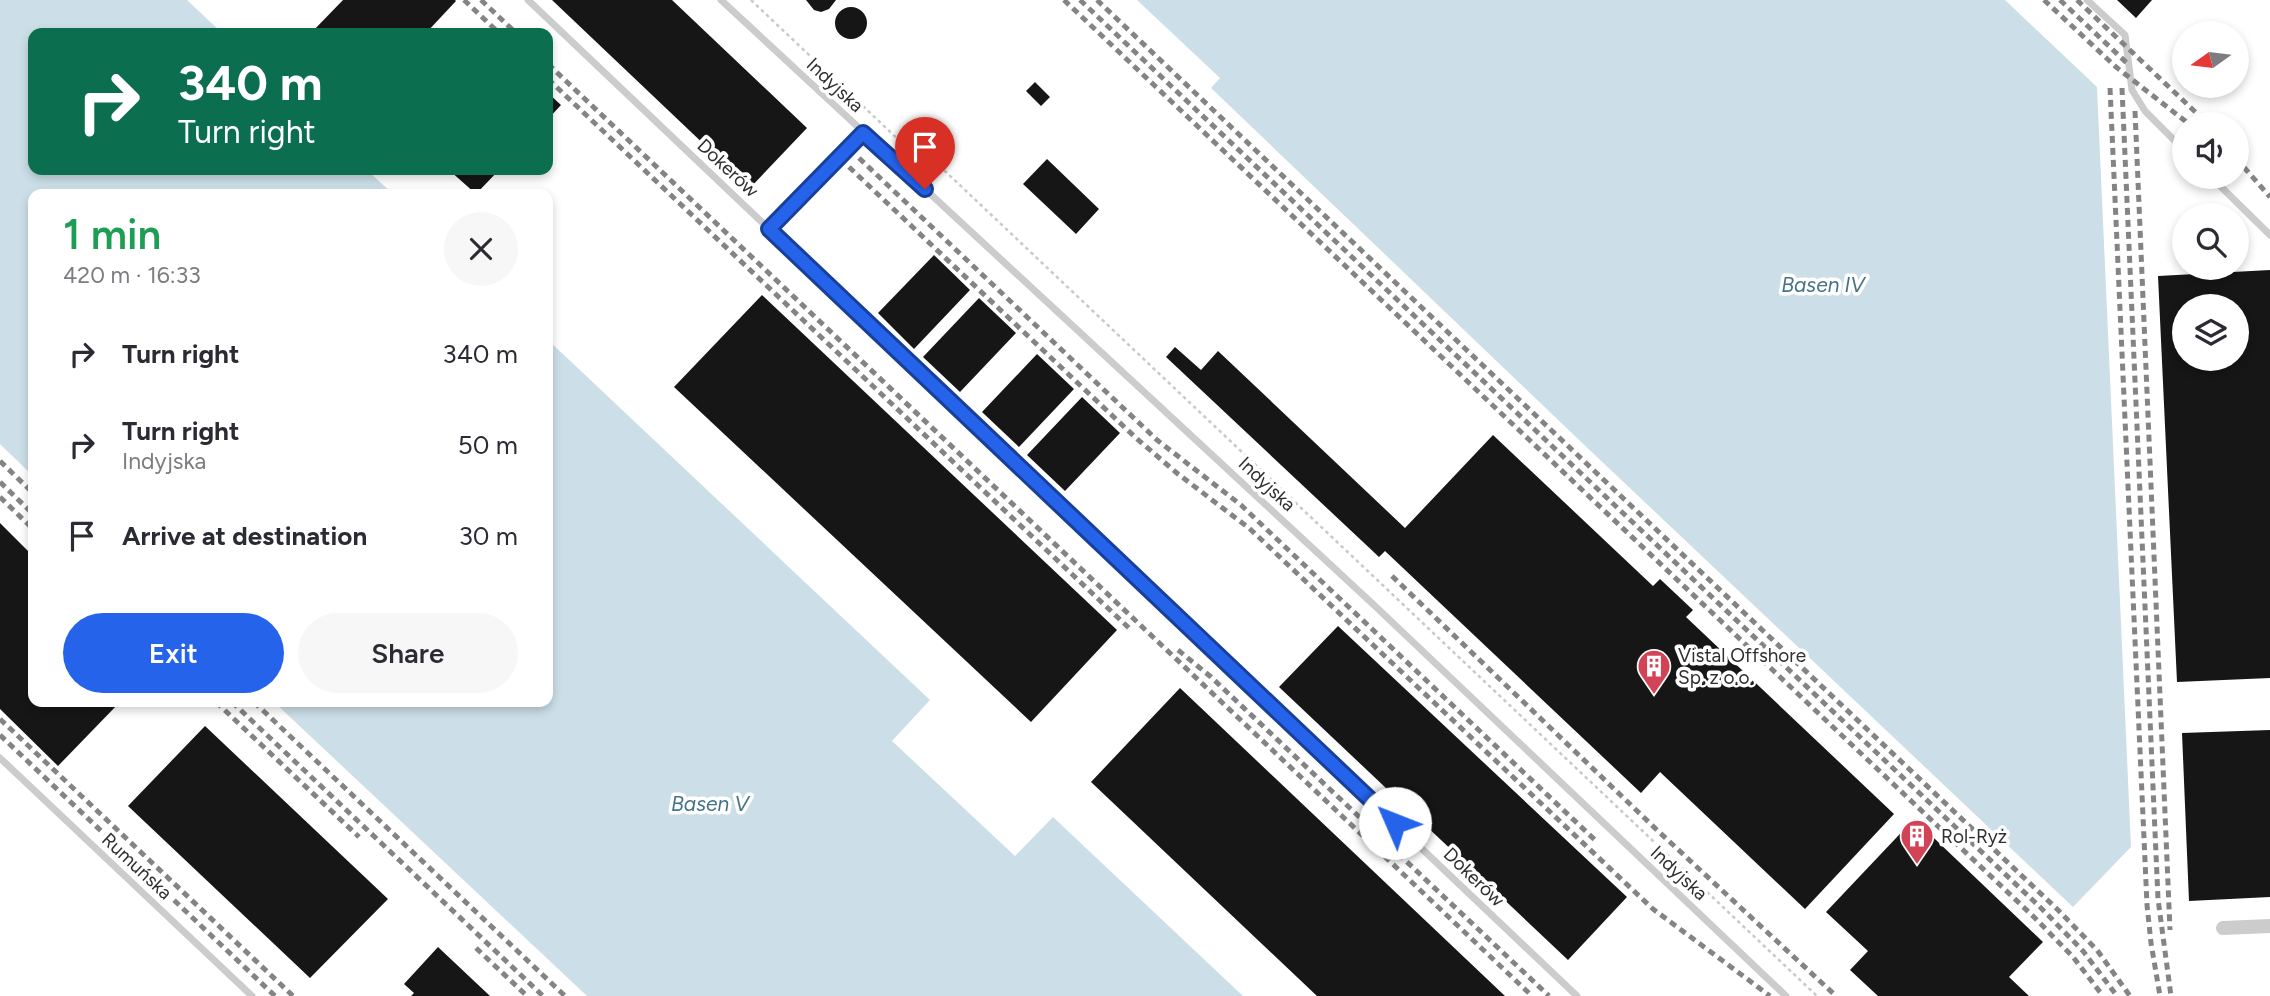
<!DOCTYPE html>
<html lang="en">
<head>
<meta charset="utf-8">
<style>
	:root { --surface:#fff; --page:#f7f7f7; --text:#2b2b33; --muted:#7c7c81; --accent:#2563eb }
	body { margin:0; font-family:Figtree,sans-serif; background:var(--page); color:var(--text); height:100vh; display:flex; flex-direction:column; font-size:26px; white-space:nowrap }
	* { box-sizing:border-box; margin:0 }
	p { font-size:23px; color:var(--muted) }
	.icon { flex:none; width:38px; height:38px; fill:none; stroke:currentColor; stroke-width:2; stroke-linecap:round; stroke-linejoin:round }
	.map { position:relative; flex:1; overflow:hidden }
	.side { position:absolute; left:28px; top:189px; width:525px; height:518px; display:flex; flex-direction:column; background:var(--surface); border-radius:14px; box-shadow:0 4px 10px #0003 }
	.side>* { flex:none }
	.banner { position:absolute; left:28px; top:28px; width:525px; height:147px; border-radius:14px; box-shadow:0 4px 10px #0003; background:#0b6e4f; color:#fff; overflow:hidden }
	.needle { width:46px; rotate:256deg }
	.tools { position:absolute; left:2172px; top:21px; display:grid; gap:14px }
	.tools a { display:grid; place-items:center; width:77px; height:77px; border-radius:50%; background:var(--surface); box-shadow:0 4px 10px #0003; font-size:35px }
	.pin { position:absolute; display:grid; place-items:center; width:60px; height:60px; color:#fff; margin:-72px -30px; border-radius:50% 50% 50% 0; rotate:-45deg; box-shadow:0 0 7px #0007 }
	.pin .icon { rotate:45deg }
	.me { position:absolute; width:77px; margin:-38px; rotate:314deg; stroke-linejoin:round; filter:drop-shadow(0 0 5px #0008) }
	.turn { display:flex; align-items:center; gap:24px; height:147px; padding:0 35px; font-size:32px }
	.turn .icon { width:91px; height:91px; stroke-width:2.5 }
	.turn b { display:block; font-size:49px; line-height:60px }
	.round { display:grid; place-items:center; flex:none; width:74px; height:74px; border-radius:37px; background:var(--page) }
	.head { display:flex; align-items:center; justify-content:space-between; height:119px; padding:0 35px }
	h1 { font-size:42px; font-weight:600; line-height:52px; color:#1e9e55 }
	.action { display:flex; gap:14px; margin-top:auto; padding:14px 35px }
	.action a { flex:1; height:80px; border-radius:42px; background:var(--accent); color:#fff; font-size:28px; font-weight:600; line-height:80px; text-align:center }
	.action a+a { background:var(--page); color:var(--text) }
	ul { padding:0; list-style:none }
	li { display:flex; align-items:center; gap:21px; height:91px; padding:0 35px }
	li div { flex:1 }
	li b { display:block; font-size:26px }
	li em { font-style:normal }
	.map>svg:first-child { display:block }
	.water { fill:#ccdfe8 }
	.building { fill:#161616; fill-rule:evenodd }
	.lines { fill:none; stroke-linecap:round; stroke-linejoin:round }
	.path { stroke:#c9c9c9; stroke-width:2.5; stroke-dasharray:3.5 3.5; stroke-linecap:butt }
	.lane { stroke:#ccc; stroke-width:7 }
	.street { stroke:#ccc; stroke-width:14 }
	.rail { stroke:#848484; stroke-width:5; stroke-dasharray:7 5; stroke-linecap:butt }
	.route-casing { stroke:#184099; stroke-width:18 }
	.route { stroke:#2563eb; stroke-width:12 }
	.labels { text-anchor:middle; dominant-baseline:central; stroke-width:7; stroke-linejoin:round; paint-order:stroke }
	.street-label { font-size:19px; fill:#2f2f2f; stroke:#fff }
	.poi-label { font-size:19px; fill:#2f2f2f; stroke:#fff; text-anchor:start }
	.water-label { font-size:21px; font-style:italic; fill:#457289; stroke:#fff }
</style>
</head>
<body>
<div class="map">
<svg width="2270" height="996" viewBox="0 0 2270 996">
	<rect width="100%" height="100%" fill="#fff"/>
	<!-- water -->
	<path class="water" d="M0,0H187L222,33H33V170H367L393,194H33V476L0,444Z
		M1137,0H2005L2097,87L2131,847L2073,907L1578,439L1211,88L1220,78Z
		M548,340L930,700L892,741L1015,856L1053,817L1243,996H587L274,702H548Z"/>
	<!-- building -->
	<path class="building" d="M343,0H455L456,1L426,33H311Z
		M552,0H672L807,128L750,188Z
		M806,0H836L829,9L821,12L814,10Z
		M2117,0H2152L2136,18Z
		M835 23a16 16 0 1 1 32 0a16 16 0 1 1-32 0Z
		M1035,82L1050,97L1041,106L1026,91Z
		M548,93L561,105L548,119Z
		M1047,159L1099,209L1076,234L1023,184Z
		M449,170H499L476,194Z
		M934,255L970,290L914,349L878,313Z
		M2270,270V678L2177,682L2158,276ZM2184,306H2236V359H2184Z
		M762,295L1117,630L1031,722L674,387Z
		M979,298L1016,333L960,392L923,357Z
		M1175,347L1201,370L1218,351L1405,528L1493,435L1653,586L1660,579L1693,610L1686,617L1894,814L1805,909L1660,772L1641,793L1385,551L1379,557L1166,357Z
		M1037,354L1074,389L1019,447L982,412Z
		M1082,397L1120,433L1065,491L1027,455Z
		M0,523L33,556V702H120L58,766L0,709Z
		M1338,626L1627,897L1568,960L1279,687Z
		M1180,688L1505,996H1317L1091,782Z
		M205,726L388,899L310,978L128,806Z
		M2270,730V897L2189,901L2182,733Z
		M1914,819L2043,942L2009,977L2029,996H1878L1850,970L1868,951L1826,912Z
		M438,947L490,996H411L414,993L404,984Z"/>
	<g class="lines">
		<!-- path -->
		<path class="path" d="M751,0L903,144L928,155L1817,996"/>
		<!-- lane -->
		<path class="lane" d="M528,0L1577,996
			M721,0L1375,606L1786,996
			M2087,0L2125,35L2132,90L2145,111L2184,150
			M2211,177L2270,235
			M770,229L863,133
			M0,758L252,996"/>
		<!-- street -->
		<path class="street" d="M2223,928L2270,926"/>
		<!-- rail -->
		<path class="rail" d="M464,0L499,33
			M481,0L516,33
			M1064,0L2035,918L2073,957L2103,996
			M1080,0L2041,908L2083,951L2117,996
			M1097,0L2058,910L2097,950L2130,996
			M2044,0L2116,67L2189,124
			M2060,0L2129,65
			M2077,0L2208,124
			M548,64L1532,996
			M548,79L1130,629
			M2110,88L2147,905L2151,943L2160,996
			M2122,88L2158,899L2171,996
			M2135,111L2170,930
			M859,158L1157,440L1241,505L1262,525L1595,840
			M2236,158L2270,197
			M849,167L1136,438L1178,474L1249,528L1653,909L1770,996
			M0,461L33,493
			M0,482L33,514
			M0,497L33,529
			M1392,576L1657,830L1836,996
			M1178,650L1211,677L1549,996
			M216,702L359,837
			M232,702L543,996
			M254,702L565,996
			M0,719L293,996
			M0,735L275,996
			M476,948L527,996"/>
	</g>
	<g class="lines">
		<defs>
			<path id="route" d="M925,189L863,133L769,229L1395,823"/>
		</defs>
		<!-- route casing -->
		<use href="#route" class="route-casing"/>
		<!-- route -->
		<use href="#route" class="route"/>
	</g>
	<!-- icons -->
	<defs>
		<symbol id="building-pin" viewBox="-11 -11 22 30"><path d="M0 17L-7.5 6A9.5 9.5 0 1 1 7.5 6Z" fill="#d34356" stroke="#fff"/><path d="M-4-6H4V6H1V3H-1V6H-4ZM-2.5-4.3h1.7v1.8h-1.7ZM.8-4.3h1.7v1.8H.8ZM-2.5-1h1.7V.8h-1.7ZM.8-1h1.7V.8H.8Z" fill="#fff"/></symbol>
	</defs>
	<g fill-rule="evenodd">
		<use href="#building-pin" x="1635" y="647" width="38" height="52"/>
		<use href="#building-pin" x="1898" y="817" width="38" height="52"/>
	</g>
	<g class="labels">
		<!-- street labels -->
		<g class="street-label">
			<text transform="translate(835 85) rotate(43)">Indyjska</text>
			<text transform="translate(728 168) rotate(43)">Dokerów</text>
			<text transform="translate(1267 484) rotate(43)">Indyjska</text>
			<text transform="translate(137 866) rotate(43)">Rumuńska</text>
			<text transform="translate(1679 873) rotate(43)">Indyjska</text>
			<text transform="translate(1474 877) rotate(44)">Dokerów</text>
		</g>
		<!-- poi labels -->
		<g class="poi-label">
			<text x="1678" y="655">Vistal Offshore<tspan x="1678" dy="22">Sp. z o.o.</tspan></text>
			<text x="1941" y="836">Rol-Ryż</text>
		</g>
		<!-- water labels -->
		<g class="water-label">
			<text x="1823" y="284">Basen IV</text>
			<text x="710" y="803">Basen V</text>
		</g>
	</g>
</svg>
<div class="tools">
<a><svg class="needle" viewBox="-14 -14 28 28"><path d="M0-13l5 13h-10z" fill="#e53935"/><path d="M0 13l5-13h-10z" fill="#7c7c81"/></svg></a>
<a><svg class="icon" aria-label="sound" viewBox="0 0 24 24"><path d="M4 9h4l5-4v14l-5-4H4zM17 9q2 3 0 6"/></svg></a>
<a><svg class="icon" aria-label="search" viewBox="0 0 24 24"><circle cx="10" cy="10" r="6"/><path d="M15 15l6 6"/></svg></a>
<a><svg class="icon" aria-label="layers" viewBox="0 0 24 24"><path d="M12 4l9 5-9 5-9-5zM3 14l9 5 9-5"/></svg></a>
</div>
<div class="pin" style="left:925px;top:189px;background:#d93025"><svg class="icon" aria-label="arrive" viewBox="0 0 24 24"><path d="M6 21V4h12l-3 4 3 4H6"/></svg></div>
<svg class="me" style="left:1395px;top:823px" viewBox="-20 -20 40 40"><circle r="19" fill="#fff"/><path d="M0-13L10 11 0 6-10 11z" fill="#2563eb"/></svg>
<div class="banner">
<div class="turn"><svg class="icon" aria-label="right" viewBox="0 0 24 24"><path d="M7 20v-9h11M14 6l5 5-5 5"/></svg><div><b>340 m</b>Turn right</div></div>
</div>
<section class="side">
<div class="head"><div><h1>1 min</h1><p>420 m · 16:33</p></div><a class="round"><svg class="icon" aria-label="close" viewBox="0 0 24 24"><path d="M6 6l12 12M18 6L6 18"/></svg></a></div>
<ul>
<li><svg class="icon" aria-label="right" viewBox="0 0 24 24"><path d="M7 20v-9h11M14 6l5 5-5 5"/></svg><div><b>Turn right</b></div><em>340 m</em></li>
<li><svg class="icon" aria-label="right" viewBox="0 0 24 24"><path d="M7 20v-9h11M14 6l5 5-5 5"/></svg><div><b>Turn right</b><p>Indyjska</p></div><em>50 m</em></li>
<li><svg class="icon" aria-label="arrive" viewBox="0 0 24 24"><path d="M6 21V4h12l-3 4 3 4H6"/></svg><div><b>Arrive at destination</b></div><em>30 m</em></li>
</ul>
<div class="action"><a>Exit</a><a>Share</a></div>
</section>
</div>
</body>
</html>
